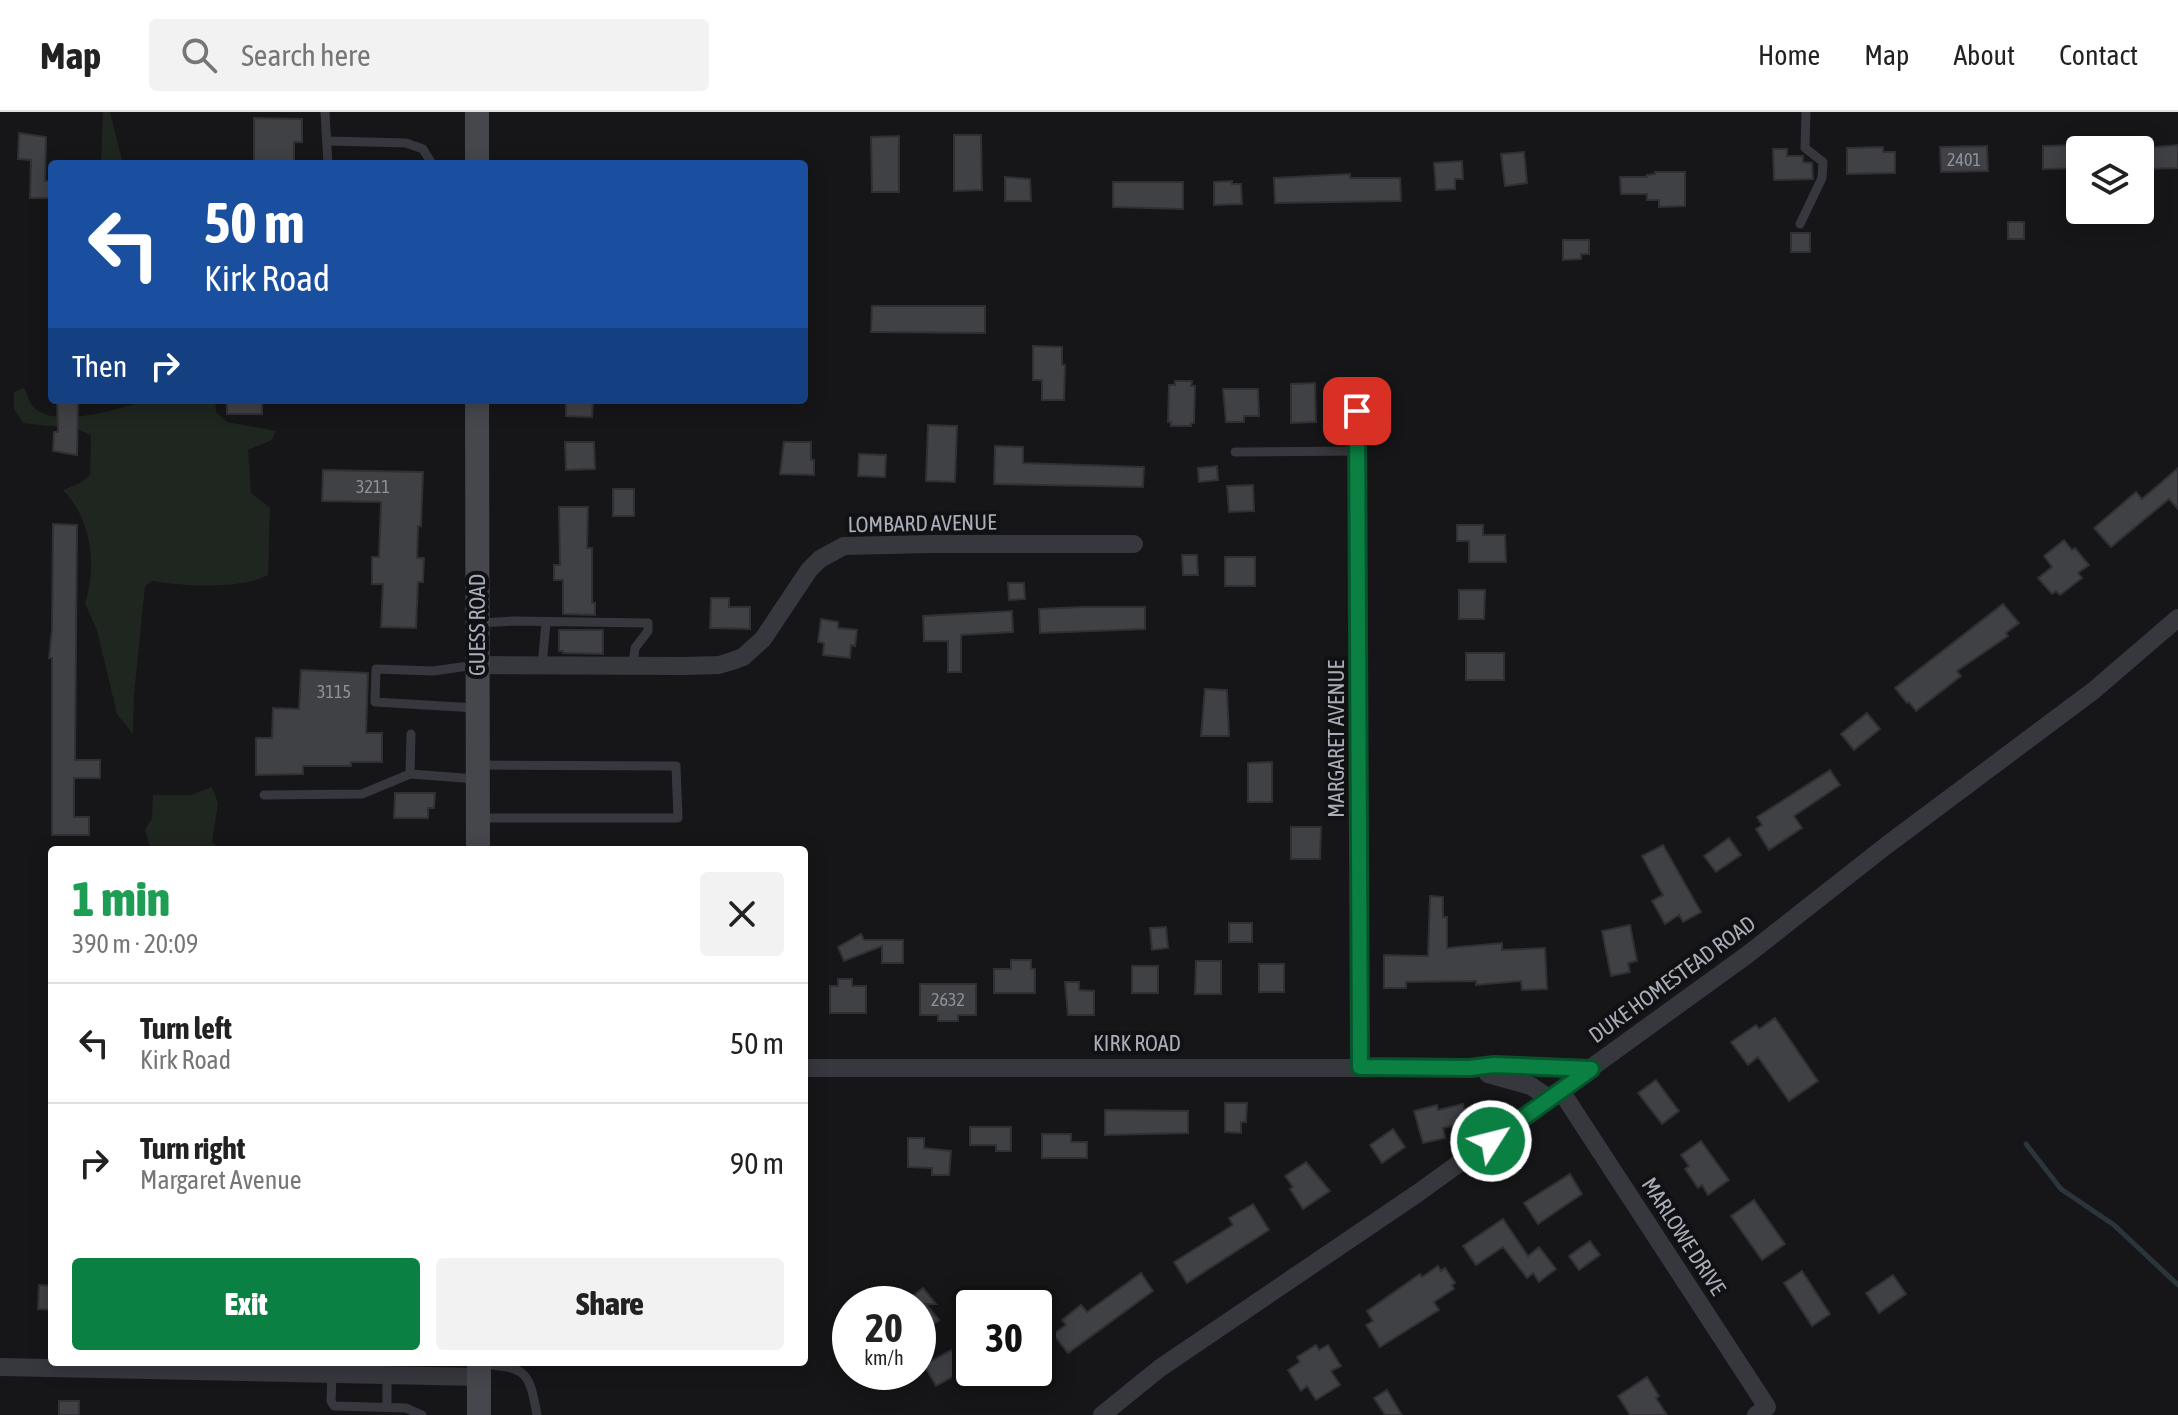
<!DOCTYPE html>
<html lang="en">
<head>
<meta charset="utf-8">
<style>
	:root { --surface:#fff; --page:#f2f2f2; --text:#222; --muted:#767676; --line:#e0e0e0; --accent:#0b8043 }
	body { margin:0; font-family:"Asap Condensed",sans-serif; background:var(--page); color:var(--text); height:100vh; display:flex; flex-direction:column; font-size:30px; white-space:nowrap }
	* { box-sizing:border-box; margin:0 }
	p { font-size:26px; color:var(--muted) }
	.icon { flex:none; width:44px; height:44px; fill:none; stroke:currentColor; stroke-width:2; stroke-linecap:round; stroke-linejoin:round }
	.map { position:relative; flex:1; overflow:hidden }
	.sheet { position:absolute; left:48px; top:734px; width:760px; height:520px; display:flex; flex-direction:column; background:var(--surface); border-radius:8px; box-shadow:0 4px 20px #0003 }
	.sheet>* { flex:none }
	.guide { position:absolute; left:48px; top:48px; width:760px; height:244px; border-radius:8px; box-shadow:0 4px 20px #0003; background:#1a4fa0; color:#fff; overflow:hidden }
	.buttons { position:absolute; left:2066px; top:24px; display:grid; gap:16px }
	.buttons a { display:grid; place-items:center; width:88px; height:88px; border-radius:8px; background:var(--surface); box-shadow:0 4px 20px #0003; font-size:40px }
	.speed { position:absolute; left:832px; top:1174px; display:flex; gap:16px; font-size:40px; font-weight:700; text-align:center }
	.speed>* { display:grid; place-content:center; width:104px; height:104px; border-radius:50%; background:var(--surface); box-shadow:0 4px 20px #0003; line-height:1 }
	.speed small { font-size:20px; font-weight:400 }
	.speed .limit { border:4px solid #111; border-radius:12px; background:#fff; color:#111 }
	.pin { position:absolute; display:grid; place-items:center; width:68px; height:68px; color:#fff; margin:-34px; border-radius:16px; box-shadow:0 4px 12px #0006 }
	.me { position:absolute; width:88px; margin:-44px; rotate:54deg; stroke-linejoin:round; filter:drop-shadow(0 0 6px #0008) }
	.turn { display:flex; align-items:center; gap:28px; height:168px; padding:0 24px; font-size:36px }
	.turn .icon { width:104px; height:104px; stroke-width:2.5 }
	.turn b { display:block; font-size:56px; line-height:68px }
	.then { display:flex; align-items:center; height:76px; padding:0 24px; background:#0003; gap:16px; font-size:30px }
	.round { display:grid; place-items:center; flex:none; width:84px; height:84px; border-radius:8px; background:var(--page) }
	.overview { display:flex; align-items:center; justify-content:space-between; height:136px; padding:0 24px }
	h1 { font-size:48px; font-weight:800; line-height:60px; color:#1e9e55 }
	.primary-button { display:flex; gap:16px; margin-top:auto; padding:16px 24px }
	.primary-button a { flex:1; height:92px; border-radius:8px; background:var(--accent); color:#fff; font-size:32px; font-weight:800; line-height:92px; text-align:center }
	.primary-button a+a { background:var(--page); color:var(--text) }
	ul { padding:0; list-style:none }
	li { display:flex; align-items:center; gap:24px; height:120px; padding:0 24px; border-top:2px solid var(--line) }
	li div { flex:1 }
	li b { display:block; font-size:30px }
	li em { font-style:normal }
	header { display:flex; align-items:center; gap:48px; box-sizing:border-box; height:112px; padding:0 40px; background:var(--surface); border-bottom:2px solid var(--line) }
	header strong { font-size:38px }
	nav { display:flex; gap:44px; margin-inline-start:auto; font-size:28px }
	.search { width:560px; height:72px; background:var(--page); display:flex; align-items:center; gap:20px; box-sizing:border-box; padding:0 28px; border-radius:8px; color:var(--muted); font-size:30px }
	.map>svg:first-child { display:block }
	.green { fill:#1e261f }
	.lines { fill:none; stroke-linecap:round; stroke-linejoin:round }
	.stream { stroke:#2c353c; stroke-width:5 }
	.building { fill:#404145; stroke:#303034; stroke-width:2 }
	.lane { stroke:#37383d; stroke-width:9 }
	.street { stroke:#37383d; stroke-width:18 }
	.secondary { stroke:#45474d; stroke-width:24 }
	.route-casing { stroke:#07532c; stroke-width:20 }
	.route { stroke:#0b8043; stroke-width:14 }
	.labels { text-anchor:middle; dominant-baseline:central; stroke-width:8; stroke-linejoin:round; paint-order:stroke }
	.number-label { font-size:18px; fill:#8e929b }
	.street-label { font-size:22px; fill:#a8adb8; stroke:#111113 }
</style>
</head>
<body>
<header>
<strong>Map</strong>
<div class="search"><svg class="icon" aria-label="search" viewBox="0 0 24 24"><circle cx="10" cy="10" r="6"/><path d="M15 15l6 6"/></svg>Search here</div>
<nav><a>Home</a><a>Map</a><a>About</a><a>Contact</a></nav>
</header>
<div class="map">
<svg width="2178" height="1303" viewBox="0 0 2178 1303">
	<rect width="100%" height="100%" fill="#161618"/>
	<!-- green -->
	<path class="green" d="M103,0H110L123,52H101Z
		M24,276C27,281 29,289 32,293C51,318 113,298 138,291L139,288H215L216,300L227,310L276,319L272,328L248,338L251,381L270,396L268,463C240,478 184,474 152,469L145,474L134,583L133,622L117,602L97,518L85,492C97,454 92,408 63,378L80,371L90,363L91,323L78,317L23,311L14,297V280Z
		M212,675L218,691L212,730L222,738H151L145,718L152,707L153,683H191Z"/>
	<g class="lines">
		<!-- stream -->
		<path class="stream" d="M2026,1032L2061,1077L2114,1113L2178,1173"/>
	</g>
	<!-- building -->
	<path class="building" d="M254,6L302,7V30H294V52H254Z
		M19,21L46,25L45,69H52L51,86H30L31,48L18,47Z
		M954,23H981L982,78L954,79Z
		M899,24V80H872L871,25Z
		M2080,33V56L2043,57V34Z
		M2178,33V56L2146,57L2145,36Z
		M1987,34L1988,59L1941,60L1940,35Z
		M1883,35V40H1895V61L1847,62V36Z
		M1773,37H1787V44H1803V50L1812,51L1813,67L1774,68Z
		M1524,40L1527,71L1505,74L1501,42Z
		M1462,49L1463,67H1455V77L1436,78L1434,51Z
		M1655,60H1685V94L1659,95V88H1647V82H1621L1620,65H1647V63L1655,62Z
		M1350,62V66H1400L1401,89L1275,91L1274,66Z
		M1005,65L1030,67L1031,89H1005Z
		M1232,69V72H1241L1242,92L1214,93V70Z
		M1113,70H1183V97L1113,95Z
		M2008,110H2024V127H2008Z
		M1791,121H1810V140H1791Z
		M1563,128H1589V142H1581V147L1563,148Z
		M872,194H985V221L871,220Z
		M1033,234L1062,235V253H1065L1064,288H1042V268H1033Z
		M1175,269H1192L1191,274H1195L1194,311H1191V314H1171V310H1168L1169,273H1175Z
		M1315,271L1316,310L1291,311V272Z
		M1223,277H1258L1259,304H1244V310H1226Z
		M57,288H78L77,343L53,339L54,320H58Z
		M227,288H262V302H227Z
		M566,288H593L592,305L566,304Z
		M928,313L957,314L955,370L926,369Z
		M565,330H594L595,357L566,358Z
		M784,330H811V348H814V363L780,362Z
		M995,334L1023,335V351L1144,355L1143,375L994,372Z
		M859,342L886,343L885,365L858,364Z
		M1217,354L1218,368L1199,370L1198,356Z
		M2178,356V397L2169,387L2111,435L2094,416L2136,380L2142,387Z
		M323,358L423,360L421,414H418L417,446H424L423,470H418L416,516L381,515L383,472H372V445H379L381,390L322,389Z
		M1253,373L1254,399L1229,400L1227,374Z
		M613,377H634V404H613Z
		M559,395H588L587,436H592V491H595V503L563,502V468H554V453H560Z
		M53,412L77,413L75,648H100V666H74V705H89V723H52V546H49L52,518Z
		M1457,413H1483V423H1505L1506,450H1469V429H1457Z
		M2064,428L2072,438L2075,436L2089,453L2078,461L2082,466L2060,483L2056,479L2052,482L2038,466L2052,455L2044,444Z
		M1182,443H1197L1198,463H1183Z
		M1225,445H1255V474H1225Z
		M1008,471H1024L1025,487L1009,488Z
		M1459,478H1485L1484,507H1459Z
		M711,486H729V495H750V517L710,516Z
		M2003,492L2019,511L2006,521L2008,524L1957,559L1961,564L1916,599L1909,590L1907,591L1895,576Z
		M1082,495H1145V517L1040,521L1039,497Z
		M1012,499L1013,520L961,523V560H948V529H924L923,504Z
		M821,507L838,510V516L857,518L855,534L851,533L850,546L823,543L824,531L818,530Z
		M559,518H603V542L563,541V539H559Z
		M1466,541H1504V568H1466Z
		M301,558L368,561L366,621H382V650H351V654H303V662L256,663V626H272L273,596L299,597Z
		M1205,577L1227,578L1229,624H1201Z
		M1867,601L1880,617L1854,638L1841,622Z
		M1272,650V690H1248V651Z
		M1830,658L1840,673L1794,704L1802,716L1769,738L1756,717L1762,713L1757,705Z
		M395,681H435L434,696H428V706H394Z
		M1291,715H1321L1320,747H1291Z
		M1729,726L1741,743L1716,760L1704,744Z
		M1663,733L1701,800L1683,810L1679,803L1665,812L1652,789L1663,783L1642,744Z
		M1430,784L1443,785V805H1447V836L1502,831V838L1545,836L1547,877L1522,878L1521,869L1476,873V869L1406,870V876H1384V843L1428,844Z
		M1229,811H1252V830H1229Z
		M1630,813L1637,849L1628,851L1630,860L1611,864L1602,819Z
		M1166,815L1168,836L1152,838L1150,816Z
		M861,822L864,828H903V851H882V834L844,849L838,835Z
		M1011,848H1031V857H1035V881H994V857H1011Z
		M1196,849H1221V882H1195Z
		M1259,852H1284V880H1259Z
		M1132,854H1158V881H1132Z
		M838,867H852V874H866V901H830V874H838Z
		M1065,870H1079V878L1094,879V903H1068Z
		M920,872H976V903H958V909H938V903H920Z
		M1775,906L1818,969L1789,989L1758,945L1748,953L1731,930L1756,913L1759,917Z
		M1656,968L1679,999L1662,1012L1638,981Z
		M1225,991H1247L1246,1010H1241V1021L1225,1020Z
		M1463,992L1468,1010L1443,1016L1445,1026L1423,1031L1414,999L1437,993L1438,998Z
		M1105,998L1188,999V1021L1105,1023Z
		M970,1015H1011V1039H996V1033H970Z
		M1393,1017L1405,1035L1382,1051L1370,1033Z
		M1042,1022H1071V1030H1087V1046H1042Z
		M908,1026H924V1036L951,1039L949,1063H932V1056L908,1055Z
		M1701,1029L1729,1068L1708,1083L1702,1073L1698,1076L1685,1057L1689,1054L1681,1043Z
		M1306,1050L1330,1079L1303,1097L1290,1077L1293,1075L1285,1064Z
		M1570,1062L1582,1082L1538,1112L1524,1091Z
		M1754,1088L1785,1132L1762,1148L1731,1104Z
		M1253,1092L1269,1118L1187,1171L1174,1150L1233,1113L1229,1106Z
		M1503,1107L1528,1144L1539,1135L1556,1157L1539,1170L1533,1161L1527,1166L1503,1135L1476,1153L1463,1134Z
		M1590,1129L1600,1143L1579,1158L1569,1144Z
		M1438,1154L1441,1159L1445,1156L1455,1171L1452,1173L1454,1177L1434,1190L1439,1198L1380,1235L1366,1213L1373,1209L1367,1199L1420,1162L1422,1165Z
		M1802,1159L1830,1202L1812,1214L1784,1171Z
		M1141,1161L1153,1179L1068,1241L1053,1222L1066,1213L1062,1208L1081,1193L1087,1200Z
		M1893,1163L1906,1182L1879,1201L1866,1181Z
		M39,1173L52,1174V1198L38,1197Z
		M923,1176L936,1192H926L939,1208L925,1219L918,1210V1192H903Z
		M1316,1233L1319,1238L1328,1233L1341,1254L1331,1259L1340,1273L1316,1288L1307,1274L1301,1279L1288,1258L1300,1250L1297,1245Z
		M957,1235L969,1256L936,1274L924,1253Z
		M1647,1265L1659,1284L1656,1286L1667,1303H1630L1618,1284Z
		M1387,1278L1402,1303H1385L1374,1286Z
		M59,1289H79V1303H59Z"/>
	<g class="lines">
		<!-- lane -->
		<path class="lane" d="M325,0L328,52
			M327,29L406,31L423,37L432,52
			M1800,112L1822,66L1823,50L1805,36L1806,0
			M1235,340L1358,339
			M480,511L513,509L648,511V519L635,536L633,553
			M476,553L433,559L376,557L375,590L476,596
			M542,553L546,511
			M411,622L410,662L477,667
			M480,653L676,654L678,706H481
			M264,683L362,682L410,662
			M482,1252C527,1256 529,1259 537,1303
			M332,1262L331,1289L334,1294L406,1296L422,1303
			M387,1295V1263"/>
		<!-- street -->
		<path class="street" d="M1357,299L1360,955
			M476,553L684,554L719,553L732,549L743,545L763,527L809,458L820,447L844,434L931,432H1134
			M804,956H1470L1494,953L1591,957
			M1488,962L1531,974L1550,987
			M1561,979L1767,1295L1756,1303
			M0,1255L479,1265
			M1102,1303L1160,1256L1418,1081L1747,843L1887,733L2093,579L2178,506"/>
		<!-- secondary -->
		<path class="secondary" d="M477,0V52
			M477,288L478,738
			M479,1250V1303"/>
	</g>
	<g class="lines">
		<defs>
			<path id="route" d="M1357,299L1360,955L1470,956L1494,953L1591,957L1491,1029"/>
		</defs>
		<!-- route casing -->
		<use href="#route" class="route-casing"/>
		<!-- route -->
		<use href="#route" class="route"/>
	</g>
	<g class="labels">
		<!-- number labels -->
		<g class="number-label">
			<text x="1964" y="47">2401</text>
			<text x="373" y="374">3211</text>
			<text x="334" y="579">3115</text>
			<text x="948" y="887">2632</text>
		</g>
		<!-- street labels -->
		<g class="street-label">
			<text transform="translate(922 411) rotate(-1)">LOMBARD AVENUE</text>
			<text transform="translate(477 513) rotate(-90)">GUESS ROAD</text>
			<text transform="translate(1336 627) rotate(-90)">MARGARET AVENUE</text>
			<text transform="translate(1672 867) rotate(-36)">DUKE HOMESTEAD ROAD</text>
			<text x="1137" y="931">KIRK ROAD</text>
			<text transform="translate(1684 1124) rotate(57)">MARLOWE DRIVE</text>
		</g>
	</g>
</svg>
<div class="buttons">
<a><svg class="icon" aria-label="layers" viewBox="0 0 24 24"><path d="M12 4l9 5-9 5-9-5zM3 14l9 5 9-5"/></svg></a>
</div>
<div class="speed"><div>20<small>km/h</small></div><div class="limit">30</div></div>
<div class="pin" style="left:1357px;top:299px;background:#d93025"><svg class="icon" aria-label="arrive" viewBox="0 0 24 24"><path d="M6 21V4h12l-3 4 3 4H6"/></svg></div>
<svg class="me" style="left:1491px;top:1029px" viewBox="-20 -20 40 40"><circle r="17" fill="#0b8043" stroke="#fff" stroke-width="3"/><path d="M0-11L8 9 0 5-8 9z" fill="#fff"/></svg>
<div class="guide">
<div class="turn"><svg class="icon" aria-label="left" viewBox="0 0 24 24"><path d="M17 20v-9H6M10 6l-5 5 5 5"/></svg><div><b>50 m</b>Kirk Road</div></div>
<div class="then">Then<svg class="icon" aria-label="right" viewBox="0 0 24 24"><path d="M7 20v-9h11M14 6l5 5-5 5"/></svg></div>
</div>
<section class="sheet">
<div class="overview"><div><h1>1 min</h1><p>390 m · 20:09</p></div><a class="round"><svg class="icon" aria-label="close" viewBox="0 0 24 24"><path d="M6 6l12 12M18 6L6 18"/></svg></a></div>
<ul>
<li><svg class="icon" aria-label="left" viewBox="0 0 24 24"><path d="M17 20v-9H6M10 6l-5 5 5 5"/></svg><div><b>Turn left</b><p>Kirk Road</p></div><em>50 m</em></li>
<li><svg class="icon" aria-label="right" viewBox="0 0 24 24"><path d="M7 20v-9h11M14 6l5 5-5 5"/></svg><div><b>Turn right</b><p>Margaret Avenue</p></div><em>90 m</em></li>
</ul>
<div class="primary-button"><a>Exit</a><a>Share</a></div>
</section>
</div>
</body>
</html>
